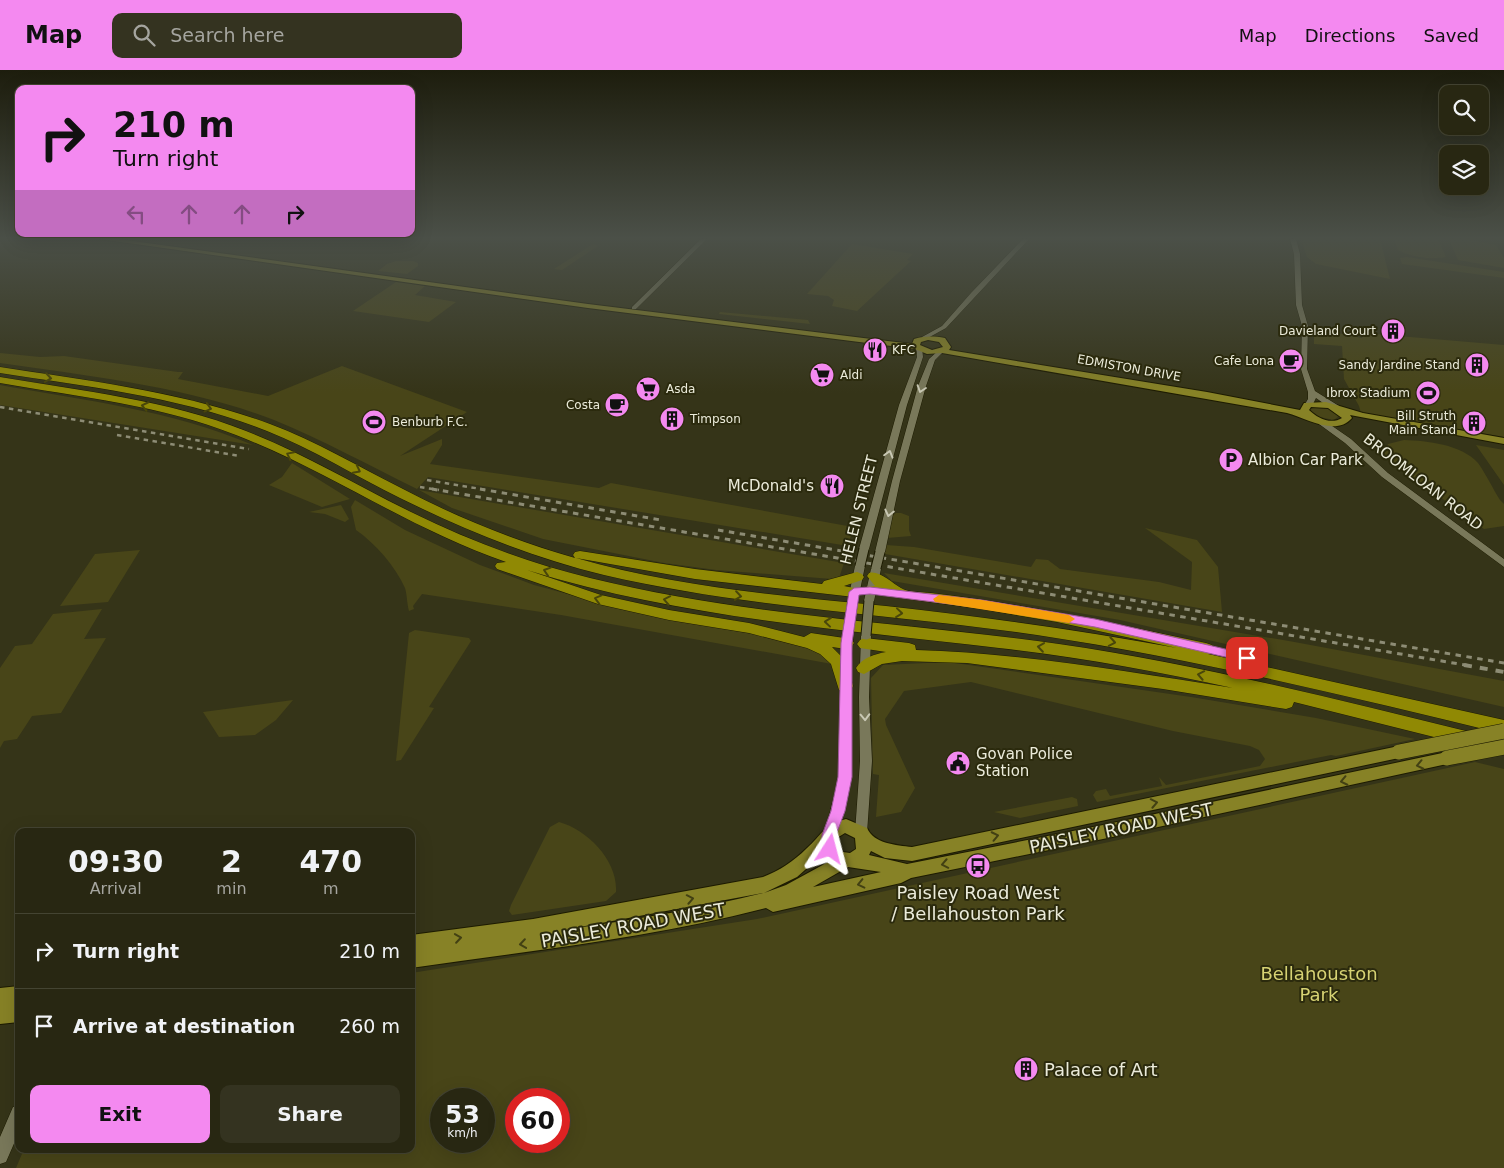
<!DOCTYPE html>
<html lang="en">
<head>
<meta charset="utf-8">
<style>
	:root { --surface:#282712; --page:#343320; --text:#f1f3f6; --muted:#a5a59f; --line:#444432; --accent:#f489f0 }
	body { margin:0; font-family:"DejaVu Sans",sans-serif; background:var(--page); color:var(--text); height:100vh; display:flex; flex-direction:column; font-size:19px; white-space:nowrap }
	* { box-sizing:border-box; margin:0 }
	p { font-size:16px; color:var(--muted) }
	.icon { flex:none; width:28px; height:28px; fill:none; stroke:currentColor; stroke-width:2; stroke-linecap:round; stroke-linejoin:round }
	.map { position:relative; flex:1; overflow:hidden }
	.panel { position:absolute; left:15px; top:758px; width:400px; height:325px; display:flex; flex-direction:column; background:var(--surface); border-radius:10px; box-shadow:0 5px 20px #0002,0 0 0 1px var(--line) }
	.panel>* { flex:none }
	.guide { position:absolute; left:15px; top:15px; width:400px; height:152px; border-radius:10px; box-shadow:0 5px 20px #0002,0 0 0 1px var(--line); background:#f489f0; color:#111; overflow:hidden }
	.controls { position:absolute; left:1439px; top:15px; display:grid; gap:10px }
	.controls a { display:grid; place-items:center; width:50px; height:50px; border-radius:10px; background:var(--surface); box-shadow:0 5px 20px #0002,0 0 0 1px var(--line); font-size:25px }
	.speed { position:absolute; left:430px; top:1018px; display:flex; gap:10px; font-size:25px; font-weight:700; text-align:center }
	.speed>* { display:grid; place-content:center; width:65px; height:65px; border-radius:50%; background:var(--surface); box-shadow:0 5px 20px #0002,0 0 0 1px var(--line); line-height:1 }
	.speed small { font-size:12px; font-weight:400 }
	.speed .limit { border:8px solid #d22; background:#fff; color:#111 }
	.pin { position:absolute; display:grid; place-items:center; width:42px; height:42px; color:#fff; margin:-21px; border-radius:10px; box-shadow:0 2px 8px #0006 }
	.me { position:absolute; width:55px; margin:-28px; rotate:9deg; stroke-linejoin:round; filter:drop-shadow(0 0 4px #0008) }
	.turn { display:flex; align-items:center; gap:18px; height:105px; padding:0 15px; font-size:22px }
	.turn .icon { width:65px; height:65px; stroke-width:2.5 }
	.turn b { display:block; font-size:35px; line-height:42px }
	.lanes { display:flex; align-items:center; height:48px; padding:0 15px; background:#0003; justify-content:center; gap:25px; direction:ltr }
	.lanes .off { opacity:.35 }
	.eta { display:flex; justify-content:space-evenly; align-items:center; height:85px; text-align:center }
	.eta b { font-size:30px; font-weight:700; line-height:35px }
	.button { display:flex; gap:10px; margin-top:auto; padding:10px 15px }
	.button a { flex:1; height:58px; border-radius:10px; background:var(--accent); color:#111; font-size:20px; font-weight:700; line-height:58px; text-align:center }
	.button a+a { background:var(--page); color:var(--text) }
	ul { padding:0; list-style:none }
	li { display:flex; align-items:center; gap:15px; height:75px; padding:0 15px; border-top:1px solid var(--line) }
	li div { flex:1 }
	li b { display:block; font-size:19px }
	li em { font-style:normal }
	header { display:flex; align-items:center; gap:30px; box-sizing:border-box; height:70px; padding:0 25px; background:var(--accent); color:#111 }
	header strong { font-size:24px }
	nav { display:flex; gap:28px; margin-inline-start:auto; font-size:18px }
	.search { width:350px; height:45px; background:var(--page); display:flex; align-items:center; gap:12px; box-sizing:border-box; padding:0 18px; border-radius:10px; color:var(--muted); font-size:19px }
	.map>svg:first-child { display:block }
	.green { fill:#484518; fill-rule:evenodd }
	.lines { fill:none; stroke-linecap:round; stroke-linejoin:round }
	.tertiary-casing { stroke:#1d1b01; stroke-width:1 }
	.secondary-casing { stroke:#1d1b01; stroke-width:1 }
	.primary-casing { stroke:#1d1b01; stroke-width:2 }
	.motorway-casing { stroke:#1d1b01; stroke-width:1 }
	.tertiary { fill:#79785a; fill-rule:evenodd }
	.secondary { fill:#79785a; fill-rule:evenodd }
	.primary { fill:#878226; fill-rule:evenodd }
	.motorway { fill:#908904; fill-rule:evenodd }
	.rail-far2 { stroke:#8d8c75; stroke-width:2.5; stroke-dasharray:4.5 4.5; stroke-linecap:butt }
	.rail-far1 { stroke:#8d8c75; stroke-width:3; stroke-dasharray:5.5 5.5; stroke-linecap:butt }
	.rail { stroke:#8d8c75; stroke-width:4; stroke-dasharray:8 8; stroke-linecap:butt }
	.tertiary-bridge-casing { stroke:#1d1b01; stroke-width:11; stroke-linecap:butt }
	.primary-bridge-casing { stroke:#1d1b01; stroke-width:16; stroke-linecap:butt }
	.tertiary-bridge { stroke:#79785a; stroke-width:9 }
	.primary-bridge { stroke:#878226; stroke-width:15 }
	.oneway { stroke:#49460a }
	.oneway2 { stroke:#c9c8b4 }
	.oneway3 { stroke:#424013 }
	.route { fill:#f489f0; stroke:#9f599c }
	.slow { fill:#f59e0b }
	.labels { text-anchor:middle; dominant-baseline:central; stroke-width:4; stroke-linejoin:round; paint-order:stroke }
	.far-poi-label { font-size:12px; fill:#ebebda; stroke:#2b2a0d; text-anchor:end }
	.far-street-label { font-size:12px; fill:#ebebda; stroke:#2b2a0d }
	.poi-label { font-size:15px; fill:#ebebda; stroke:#2b2a0d; text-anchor:start }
	.street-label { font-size:15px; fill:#ebebda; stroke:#2b2a0d }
	.near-street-label { font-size:18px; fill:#ebebda; stroke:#2b2a0d }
	.near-poi-label { font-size:18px; fill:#ebebda; stroke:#2b2a0d }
	.near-park-label { font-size:18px; fill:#d6d273; stroke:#2b2a0d }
</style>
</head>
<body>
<header>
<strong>Map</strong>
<div class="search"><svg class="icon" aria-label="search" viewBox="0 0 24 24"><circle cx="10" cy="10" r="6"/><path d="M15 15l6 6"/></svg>Search here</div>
<nav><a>Map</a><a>Directions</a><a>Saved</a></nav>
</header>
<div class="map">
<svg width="1504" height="1098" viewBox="0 0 1504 1098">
	<rect width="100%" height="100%" fill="#353418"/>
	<!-- green -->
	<path class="green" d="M1301,169H1380L1390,209L1316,194L1307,187Z
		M1394,169H1438L1446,187C1432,190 1410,187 1398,180Z
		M1449,169H1468L1496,175L1504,188V198L1458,190Z
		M593,174L598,176L562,200L554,199Z
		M852,174L913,184L907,190L911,191L857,241L832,236L834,230L828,226L807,224Z
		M1407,187L1504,202V208L1402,194L1400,188Z
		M396,191H413L418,193V196L407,204L378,201L387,194Z
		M396,212L425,216L415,225L456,232L429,252L353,241Z
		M720,242L808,250L810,254L719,244Z
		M1314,258L1362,268L1363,263L1504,275V367L1361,343L1359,336L1344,309L1342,276L1314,274Z
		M0,283L40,287L64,286L178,302H183L178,309L268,326L342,296L467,342L400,386L442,369V375L430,394L599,418L611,413L853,457L848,476L428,407L417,419C370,396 323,370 274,350C189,317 90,306 0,293Z
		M0,315C88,331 170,340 253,375L0,335Z
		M1315,336L1331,339L1339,346L1334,350L1319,347L1310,340Z
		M1404,370C1427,371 1461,374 1478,393C1486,404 1493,419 1500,430L1504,434V456L1484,459L1392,392L1383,382L1388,374Z
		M1476,375L1504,380V415Z
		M292,393L350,429L322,437L269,415L282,407Z
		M419,420L844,493L839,508L832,509L716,500L664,493L543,469L452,438Z
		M355,430L405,460L480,495L534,515L643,544L775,568L817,580L832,594L561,545L422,524L413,536L414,539L409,541C407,534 407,524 405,518C395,496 376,474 356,460L351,437Z
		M341,435L349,449L345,452L325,444L309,442Z
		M896,443H901L909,446V460L911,466L887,468L892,446Z
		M1145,458L1197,470L1218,497L1222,542L885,484L886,475L914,477L1031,497L1036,489L1048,490L1060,499L1159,512L1191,520L1192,492Z
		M140,480L108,532L60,536L95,484Z
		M884,503L1289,571L1504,611V637L1120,550L892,511Z
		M102,539L84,569L106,568L61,643L32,646L17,669L4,671L0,678V598L15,576L32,574L53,544Z
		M415,560L469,568L471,571L429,637L434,638L401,690L396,691L409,563Z
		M948,592L1191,627L1316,648L1415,669L1336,686L1331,685L1097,732L1093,725L1096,721L1106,719L1110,726L1162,716L1159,707L1166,715L1260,696L1265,689L1259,680L1250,676L1173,661L971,612L904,621L885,649L886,655L915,718L901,742L876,747L879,705L873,704L871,608L883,595Z
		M293,630L276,650L255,665L219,667L203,642Z
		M1475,692L1504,699V1098H16L24,1079H411V903L757,849ZM441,1029H484V1071H441ZM516,1029H559V1071H516Z
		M1072,727L1077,729L1078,736L1020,748L994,742Z
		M559,752C588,760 618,791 616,822L606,831L512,845L509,841L511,835L550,757Z"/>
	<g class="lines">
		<defs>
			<path id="tertiary" d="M701,169H707L636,239H632V237Z
				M1023,169H1029L946,258L926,269H922V267L942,256L971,223Z
				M1290,169H1296L1300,184L1302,235L1308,256L1307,299L1315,321L1339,336V340H1333L1316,328L1312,336L1305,334L1308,329V322L1301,299L1302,256L1296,235L1294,184Z
				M919,276L922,278L923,287L907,335L869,479L867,481H861L859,479L899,335L917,287L916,278Z
				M939,280L944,281L935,290L926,316L900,411L885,482L880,485L877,484L875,482L892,411L918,316L929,289Z
				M860,493L865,496L858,530L853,533L848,530L855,496Z
				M876,496L881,499L874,531L869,534L864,531L871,499Z
				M866,562L871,566L869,627L872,691L867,763L865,767L861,769L857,767L855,763L860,691L859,627L861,566Z
				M848,563L853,567L850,616L851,707L837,762L835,766L831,768L827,766L825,762L839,707L840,616L843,567Z
				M19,1035V1062L6,1092L0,1094V1067L13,1037Z"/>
			<path id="secondary" d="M1322,349L1351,369L1388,403L1504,489V497L1382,407L1345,373L1319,354L1318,352Z"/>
			<path id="primary" d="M100,169H118L588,234L912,274L914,269C925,266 933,266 945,268L951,277L949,280L1207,322L1300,340L1304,333L1326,332L1363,343L1504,368V374L1350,345L1352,348C1336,367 1306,348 1287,343L942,283L927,284L915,279L588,238ZM928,270L939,272L943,277L932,280L920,275L921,272ZM1311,337L1328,338L1342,348C1331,355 1317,348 1309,340Z
				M1399,676L1404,678L1406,682L1404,686L1399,688L912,791L885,788L871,781L869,785L907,794L1103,755L1447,682L1452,684L1454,688L1452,692L1447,694L1103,769L911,808L901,813L773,842L766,838C650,868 530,881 411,898V865L533,849L763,807C779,801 794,791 806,779C823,764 822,756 846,749L867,758C874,774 896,775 912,777ZM845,763L855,768L856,779L850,783L843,782L837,776V768ZM823,784L830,791L786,815L764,823L797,807ZM848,797L881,802L813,817ZM763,823C699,839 634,850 569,859Z
				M19,916V952L0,954V918Z"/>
			<path id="motorway" d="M0,297C91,311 183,322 270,354C316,371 359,397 403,419C458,448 516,471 575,488L573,485L575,482L580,481L695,499L822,514L824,511L857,502L862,504L864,507L862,510L844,516L859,519L861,522L859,525L854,527L695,509L576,488C676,517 783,526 886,536C983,547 1081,560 1177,578L1057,552L982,539L865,523L863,520L865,517L875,516L867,506L869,503C879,500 892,513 901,518C908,523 923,522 931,523C1024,534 1115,554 1206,573L1212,575L1214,579L1212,583L1208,584L1504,650V664C1349,626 1195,589 1037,565C893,544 746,538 604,505C533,488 465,460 400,428C355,406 313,379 267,361C182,327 90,317 0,303Z
				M0,307C82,321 168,330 246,361C303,383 356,415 411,442C468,470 528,493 590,508C744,546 902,552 1059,574C1198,594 1334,629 1470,662L1476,664L1479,669L1476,674L1470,676L1294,632L1292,637L1286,639L1163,619L967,593L902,591L882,594L864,604L858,602L856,598C862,588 875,584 886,582L860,578L857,574L860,570L865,568L909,573L915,575L916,580C1020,583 1130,602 1233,618C1156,601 1078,587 999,578C840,559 681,548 527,500L601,525L669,540L749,553L804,567L811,563L851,569L854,573L851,577L846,579L832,577L846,591L853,616L851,620L845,622L839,620L831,594L820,584L807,578L749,563L669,550L598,534L497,499L495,496L497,493L506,492C410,459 329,401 236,365C161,335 79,327 0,313Z"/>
		</defs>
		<!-- tertiary casing -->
		<use href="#tertiary" class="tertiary-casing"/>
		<!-- secondary casing -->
		<use href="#secondary" class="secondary-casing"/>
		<!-- primary casing -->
		<use href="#primary" class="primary-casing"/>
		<!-- motorway casing -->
		<use href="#motorway" class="motorway-casing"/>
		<!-- tertiary -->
		<use href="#tertiary" class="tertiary"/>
		<!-- secondary -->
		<use href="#secondary" class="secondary"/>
		<!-- primary -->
		<use href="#primary" class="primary"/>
		<!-- motorway -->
		<use href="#motorway" class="motorway"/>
		<!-- rail-far2 -->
		<path class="rail-far2" d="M0,337L249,379
			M117,365L240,386
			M427,410L487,420
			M420,417L439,420"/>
		<!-- rail-far1 -->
		<path class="rail-far1" d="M432,419L1471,596
			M480,419L661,450
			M718,460L1504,593"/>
		<!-- rail -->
		<path class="rail" d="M1464,595L1504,602"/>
		<defs>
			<path id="tertiary-bridge" d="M860,496L864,479
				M876,498L880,482
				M848,563L853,530
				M866,565L869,531"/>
			<path id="primary-bridge" d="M1399,682L1504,661
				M1447,688L1504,677"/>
		</defs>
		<!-- tertiary-bridge casing -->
		<use href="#tertiary-bridge" class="tertiary-bridge-casing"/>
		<!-- primary-bridge casing -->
		<use href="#primary-bridge" class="primary-bridge-casing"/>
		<!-- tertiary-bridge -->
		<use href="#tertiary-bridge" class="tertiary-bridge"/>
		<!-- primary-bridge -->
		<use href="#primary-bridge" class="primary-bridge"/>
	</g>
	<!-- one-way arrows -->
	<defs><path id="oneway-chevron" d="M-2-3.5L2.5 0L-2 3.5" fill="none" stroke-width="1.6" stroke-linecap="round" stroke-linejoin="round" transform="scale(1.25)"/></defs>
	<g class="oneway">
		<use href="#oneway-chevron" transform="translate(48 308) rotate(9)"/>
		<use href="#oneway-chevron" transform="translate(145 336) rotate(-168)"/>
		<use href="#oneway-chevron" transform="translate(208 338) rotate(15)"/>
		<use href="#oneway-chevron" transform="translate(290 385) rotate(-154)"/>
		<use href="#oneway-chevron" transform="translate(357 400) rotate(27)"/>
		<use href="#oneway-chevron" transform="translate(547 501) rotate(-162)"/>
		<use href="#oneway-chevron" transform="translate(738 526) rotate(8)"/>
		<use href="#oneway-chevron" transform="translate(598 529) rotate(-165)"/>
		<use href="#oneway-chevron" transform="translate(667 530) rotate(-169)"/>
		<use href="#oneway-chevron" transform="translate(899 543) rotate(6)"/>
		<use href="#oneway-chevron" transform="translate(828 552) rotate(-174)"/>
		<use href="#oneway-chevron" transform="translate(1112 572) rotate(10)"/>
		<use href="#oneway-chevron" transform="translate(1041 577) rotate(-172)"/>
		<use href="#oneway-chevron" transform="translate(1201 605) rotate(-169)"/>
	</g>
	<g class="oneway2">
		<use href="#oneway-chevron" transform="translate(921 319) rotate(108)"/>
		<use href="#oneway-chevron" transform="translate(889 384) rotate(-74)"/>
		<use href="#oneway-chevron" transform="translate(889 443) rotate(103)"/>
		<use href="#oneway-chevron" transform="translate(865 647) rotate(88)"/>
	</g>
	<g class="oneway3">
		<use href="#oneway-chevron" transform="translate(1420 695) rotate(168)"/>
		<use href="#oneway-chevron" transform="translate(1344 711) rotate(168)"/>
		<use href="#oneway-chevron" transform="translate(1154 733) rotate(-11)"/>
		<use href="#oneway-chevron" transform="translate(995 766) rotate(-12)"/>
		<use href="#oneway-chevron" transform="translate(945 794) rotate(169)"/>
		<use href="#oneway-chevron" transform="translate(861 814) rotate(167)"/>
		<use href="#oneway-chevron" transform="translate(690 829) rotate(-11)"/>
		<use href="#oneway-chevron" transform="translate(458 868) rotate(-8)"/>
		<use href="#oneway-chevron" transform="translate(523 874) rotate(172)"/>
	</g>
	<!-- sky -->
	<linearGradient id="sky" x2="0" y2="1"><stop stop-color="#1d1d0d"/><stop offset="0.52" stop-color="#4b5048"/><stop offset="1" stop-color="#4b5048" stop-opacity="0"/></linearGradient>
	<rect width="1504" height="323" fill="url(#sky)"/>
	<!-- route -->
	<path class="route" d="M870,517L982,530L1095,549L1247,584L1253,588L1247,592L1095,557L982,538L870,524L859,525L852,573V707L845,741L836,765L837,779L835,784L830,786L824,784L822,779V765L831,741L838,707L841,573L849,522L854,518Z"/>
	<!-- slow -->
	<path class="slow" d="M939,525L982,530L1069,545L1075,549L1069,553L935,532L933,529Z"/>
	<!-- icons -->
	<defs>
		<symbol id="building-disc" viewBox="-11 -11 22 22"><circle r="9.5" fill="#f489f0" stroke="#2b2a0d"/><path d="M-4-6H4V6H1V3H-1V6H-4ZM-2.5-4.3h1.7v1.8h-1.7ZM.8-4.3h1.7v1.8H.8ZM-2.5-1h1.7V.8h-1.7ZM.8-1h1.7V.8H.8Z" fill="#111"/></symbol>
		<symbol id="restaurant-disc" viewBox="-11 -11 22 22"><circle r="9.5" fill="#f489f0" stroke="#2b2a0d"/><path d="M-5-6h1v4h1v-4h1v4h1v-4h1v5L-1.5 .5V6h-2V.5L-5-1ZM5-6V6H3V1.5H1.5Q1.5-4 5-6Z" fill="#111"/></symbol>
		<symbol id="cafe-disc" viewBox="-11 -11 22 22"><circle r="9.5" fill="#f489f0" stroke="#2b2a0d"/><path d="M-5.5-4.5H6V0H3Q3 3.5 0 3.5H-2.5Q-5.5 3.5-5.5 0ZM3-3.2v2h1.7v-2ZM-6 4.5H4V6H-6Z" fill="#111"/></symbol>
		<symbol id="supermarket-disc" viewBox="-11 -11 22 22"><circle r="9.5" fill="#f489f0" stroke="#2b2a0d"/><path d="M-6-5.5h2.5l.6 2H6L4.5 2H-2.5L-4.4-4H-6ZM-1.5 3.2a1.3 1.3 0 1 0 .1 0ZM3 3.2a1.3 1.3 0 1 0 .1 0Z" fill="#111"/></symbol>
		<symbol id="stadium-disc" viewBox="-11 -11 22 22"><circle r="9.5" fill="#f489f0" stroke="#2b2a0d"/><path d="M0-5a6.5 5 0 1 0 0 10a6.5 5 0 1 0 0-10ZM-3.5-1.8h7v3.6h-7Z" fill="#111"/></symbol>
		<symbol id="parking-disc" viewBox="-11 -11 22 22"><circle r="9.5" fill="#f489f0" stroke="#2b2a0d"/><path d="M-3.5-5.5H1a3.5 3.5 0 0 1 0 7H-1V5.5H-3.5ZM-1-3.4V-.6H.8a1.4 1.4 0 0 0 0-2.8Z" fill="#111"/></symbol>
		<symbol id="civic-disc" viewBox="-11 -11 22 22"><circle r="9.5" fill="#f489f0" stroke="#2b2a0d"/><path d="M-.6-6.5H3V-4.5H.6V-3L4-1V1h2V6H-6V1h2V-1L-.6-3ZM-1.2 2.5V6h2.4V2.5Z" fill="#111"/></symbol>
		<symbol id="bus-disc" viewBox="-11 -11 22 22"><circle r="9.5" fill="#f489f0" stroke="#2b2a0d"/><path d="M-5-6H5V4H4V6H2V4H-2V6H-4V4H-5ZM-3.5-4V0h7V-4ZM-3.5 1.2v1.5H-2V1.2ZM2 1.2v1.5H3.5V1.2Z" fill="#111"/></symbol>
	</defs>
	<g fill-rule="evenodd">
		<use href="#building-disc" x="1379" y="247" width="28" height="28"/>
		<use href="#restaurant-disc" x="861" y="266" width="28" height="28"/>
		<use href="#cafe-disc" x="1277" y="277" width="28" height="28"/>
		<use href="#building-disc" x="1463" y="281" width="28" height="28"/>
		<use href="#supermarket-disc" x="808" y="291" width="28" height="28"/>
		<use href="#supermarket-disc" x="634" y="305" width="28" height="28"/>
		<use href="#stadium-disc" x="1414" y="309" width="28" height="28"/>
		<use href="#cafe-disc" x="603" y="321" width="28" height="28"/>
		<use href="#building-disc" x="658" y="335" width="28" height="28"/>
		<use href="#stadium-disc" x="360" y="338" width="28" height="28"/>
		<use href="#building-disc" x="1460" y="339" width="28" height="28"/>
		<use href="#parking-disc" x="1217" y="376" width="28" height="28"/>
		<use href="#restaurant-disc" x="818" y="402" width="28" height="28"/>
		<use href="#civic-disc" x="944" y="679" width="28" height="28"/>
		<use href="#bus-disc" x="964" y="782" width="28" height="28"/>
		<use href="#building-disc" x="1012" y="985" width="28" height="28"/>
	</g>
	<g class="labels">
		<!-- far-poi labels -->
		<g class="far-poi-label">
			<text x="1376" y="261">Davieland Court</text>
			<text x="892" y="280" text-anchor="start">KFC</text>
			<text x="1274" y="291">Cafe Lona</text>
			<text x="1460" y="295">Sandy Jardine Stand</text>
			<text x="840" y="305" text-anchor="start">Aldi</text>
			<text x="666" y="319" text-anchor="start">Asda</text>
			<text x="1410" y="323">Ibrox Stadium</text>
			<text x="600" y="335">Costa</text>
			<text x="1456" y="346">Bill Struth<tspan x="1456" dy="14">Main Stand</tspan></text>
			<text x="690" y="349" text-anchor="start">Timpson</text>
			<text x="392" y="352" text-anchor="start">Benburb F.C.</text>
		</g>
		<!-- far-street labels -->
		<g class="far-street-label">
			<text transform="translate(1129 298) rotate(10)">EDMISTON DRIVE</text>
		</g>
		<!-- poi labels -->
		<g class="poi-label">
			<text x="1248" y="390">Albion Car Park</text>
			<text x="814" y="416" text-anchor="end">McDonald's</text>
			<text x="976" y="684">Govan Police<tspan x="976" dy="17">Station</tspan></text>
		</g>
		<!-- street labels -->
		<g class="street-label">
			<text transform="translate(1423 412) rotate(38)">BROOMLOAN ROAD</text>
			<text transform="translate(859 440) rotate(-76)">HELEN STREET</text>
		</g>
		<!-- near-street labels -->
		<g class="near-street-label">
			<text transform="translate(1121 758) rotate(-12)">PAISLEY ROAD WEST</text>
			<text transform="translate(633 855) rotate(-10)">PAISLEY ROAD WEST</text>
		</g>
		<!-- near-poi labels -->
		<g class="near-poi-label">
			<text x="978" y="822">Paisley Road West<tspan x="978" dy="21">/ Bellahouston Park</tspan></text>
			<text x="1044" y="999" text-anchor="start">Palace of Art</text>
		</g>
		<!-- near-park labels -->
		<g class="near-park-label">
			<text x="1319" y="903">Bellahouston<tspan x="1319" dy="21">Park</tspan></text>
		</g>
	</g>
</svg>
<div class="controls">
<a><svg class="icon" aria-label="search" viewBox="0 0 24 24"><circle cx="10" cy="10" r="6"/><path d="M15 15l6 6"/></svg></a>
<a><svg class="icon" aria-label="layers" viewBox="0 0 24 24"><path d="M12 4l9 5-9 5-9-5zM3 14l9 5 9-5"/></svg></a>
</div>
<div class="speed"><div>53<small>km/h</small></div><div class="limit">60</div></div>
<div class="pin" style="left:1247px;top:588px;background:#d93025"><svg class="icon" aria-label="arrive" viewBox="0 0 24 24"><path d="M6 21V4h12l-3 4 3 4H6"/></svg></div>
<svg class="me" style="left:830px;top:779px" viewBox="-20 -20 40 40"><path d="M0-17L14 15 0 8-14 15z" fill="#f489f0" stroke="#fff" stroke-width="4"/></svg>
<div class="guide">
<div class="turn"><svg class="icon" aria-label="right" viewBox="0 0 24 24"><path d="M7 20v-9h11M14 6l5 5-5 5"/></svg><div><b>210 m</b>Turn right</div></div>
<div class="lanes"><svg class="icon off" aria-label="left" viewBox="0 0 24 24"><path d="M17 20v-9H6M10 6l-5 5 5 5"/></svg><svg class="icon off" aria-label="ahead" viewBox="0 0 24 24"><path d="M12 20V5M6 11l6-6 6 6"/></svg><svg class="icon off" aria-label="ahead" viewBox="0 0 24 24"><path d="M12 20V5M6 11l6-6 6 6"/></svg><svg class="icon" aria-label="right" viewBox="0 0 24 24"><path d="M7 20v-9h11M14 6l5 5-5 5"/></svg></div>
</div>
<section class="panel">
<div class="eta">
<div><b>09:30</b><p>Arrival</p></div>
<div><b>2</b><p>min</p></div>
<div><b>470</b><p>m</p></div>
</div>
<ul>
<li><svg class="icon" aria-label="right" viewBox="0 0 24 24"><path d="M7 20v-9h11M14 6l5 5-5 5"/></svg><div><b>Turn right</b></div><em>210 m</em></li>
<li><svg class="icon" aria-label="arrive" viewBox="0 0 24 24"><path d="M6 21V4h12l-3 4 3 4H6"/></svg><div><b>Arrive at destination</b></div><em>260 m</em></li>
</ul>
<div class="button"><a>Exit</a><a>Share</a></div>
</section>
</div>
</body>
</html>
